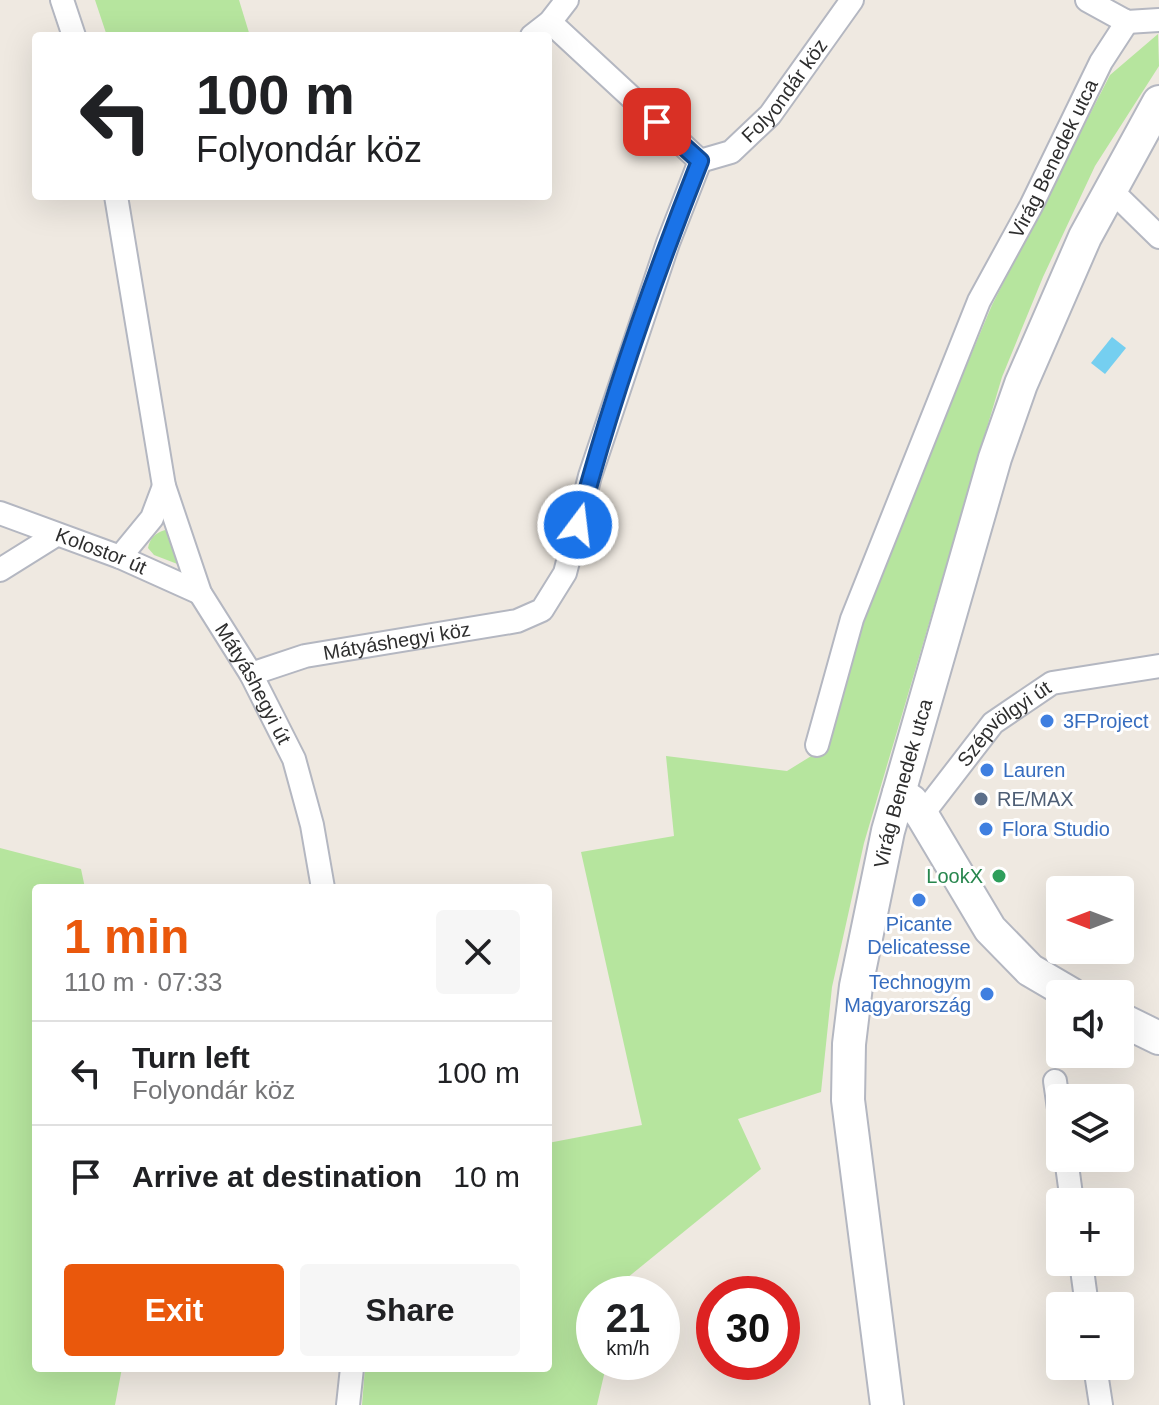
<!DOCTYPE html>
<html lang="en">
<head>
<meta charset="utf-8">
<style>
	:root { --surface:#fff; --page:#f6f6f6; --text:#202124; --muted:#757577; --line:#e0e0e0; --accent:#ea580c }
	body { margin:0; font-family:Helvetica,sans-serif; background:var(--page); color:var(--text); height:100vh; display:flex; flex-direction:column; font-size:30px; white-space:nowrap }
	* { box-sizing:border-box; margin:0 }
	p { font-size:26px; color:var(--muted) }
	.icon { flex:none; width:44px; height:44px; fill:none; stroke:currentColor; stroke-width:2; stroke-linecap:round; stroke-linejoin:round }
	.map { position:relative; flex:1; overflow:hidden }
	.drawer { position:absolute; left:32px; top:884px; width:520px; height:488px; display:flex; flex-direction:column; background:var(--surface); border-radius:8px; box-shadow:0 8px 32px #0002 }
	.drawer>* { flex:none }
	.guide { position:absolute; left:32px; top:32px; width:520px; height:168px; border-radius:8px; box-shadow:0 8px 32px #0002; background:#fff; color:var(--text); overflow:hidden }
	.needle { width:52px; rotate:270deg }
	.fabs { position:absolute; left:1046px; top:876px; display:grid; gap:16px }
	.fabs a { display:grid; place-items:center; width:88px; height:88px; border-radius:8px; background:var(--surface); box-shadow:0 8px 32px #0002; font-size:40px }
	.speed { position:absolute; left:576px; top:1276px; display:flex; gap:16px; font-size:40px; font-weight:700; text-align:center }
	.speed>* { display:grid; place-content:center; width:104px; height:104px; border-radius:50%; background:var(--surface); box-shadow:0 8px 32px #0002; line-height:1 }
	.speed small { font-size:20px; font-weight:400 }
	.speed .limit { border:12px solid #d22; background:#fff; color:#111 }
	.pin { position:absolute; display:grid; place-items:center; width:68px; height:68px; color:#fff; margin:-34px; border-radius:16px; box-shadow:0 4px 12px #0006 }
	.me { position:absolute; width:88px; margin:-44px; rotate:15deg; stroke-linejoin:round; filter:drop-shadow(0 0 6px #0008) }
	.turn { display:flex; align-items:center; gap:28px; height:168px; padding:0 32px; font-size:36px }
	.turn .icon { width:104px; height:104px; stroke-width:2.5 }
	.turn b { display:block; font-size:56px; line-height:68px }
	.round { display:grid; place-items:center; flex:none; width:84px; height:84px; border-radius:8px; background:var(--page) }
	.headline { display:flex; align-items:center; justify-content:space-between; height:136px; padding:0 32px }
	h1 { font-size:48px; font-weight:600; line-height:60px; color:var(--accent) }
	.button { display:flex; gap:16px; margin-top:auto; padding:16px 32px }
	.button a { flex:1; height:92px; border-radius:8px; background:var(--accent); color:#fff; font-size:32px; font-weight:600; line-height:92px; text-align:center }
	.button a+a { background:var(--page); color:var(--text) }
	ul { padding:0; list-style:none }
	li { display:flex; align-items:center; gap:24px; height:104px; padding:0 32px; border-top:2px solid var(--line) }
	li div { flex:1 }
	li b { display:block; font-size:30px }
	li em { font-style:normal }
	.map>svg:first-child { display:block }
	.green { fill:#b6e59e }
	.water { fill:#75cff0 }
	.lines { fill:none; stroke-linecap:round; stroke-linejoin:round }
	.street-casing { stroke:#b4b7c1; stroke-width:26 }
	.secondary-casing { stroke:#b4b7c1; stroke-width:36 }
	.street { stroke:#fff; stroke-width:22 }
	.secondary { stroke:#fff; stroke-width:32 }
	.route-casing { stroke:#114b97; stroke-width:20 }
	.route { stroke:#1a73e8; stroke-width:14 }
	.shop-dot { fill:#3f7fe0; stroke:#fff; stroke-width:3 }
	.service-dot { fill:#5c6f8a; stroke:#fff; stroke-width:3 }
	.leisure-dot { fill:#2e9e5b; stroke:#fff; stroke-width:3 }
	.labels { text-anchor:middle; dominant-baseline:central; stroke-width:6; stroke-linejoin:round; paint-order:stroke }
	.street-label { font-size:20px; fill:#2e2e2e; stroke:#fff }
	.shop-label { font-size:20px; fill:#366cbe; stroke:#fff; text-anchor:start }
	.service-label { font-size:20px; fill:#4e5e75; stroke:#fff; text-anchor:start }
	.leisure-label { font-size:20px; fill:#27864d; stroke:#fff; text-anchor:end }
</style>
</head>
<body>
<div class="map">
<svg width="1159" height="1405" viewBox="0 0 1159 1405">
	<rect width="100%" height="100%" fill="#efe9e1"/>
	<!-- green -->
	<path class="green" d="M95,0H239L250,36H107Z
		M1158,34L1159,66L1095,166L1043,277L1002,377L864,843L832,987L821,1092L738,1119L761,1169L627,1278L623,1294H594V1362H607L597,1405H362L365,1368H548V1143L642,1125L581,852L674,836L666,756L787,771L821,750L887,554L992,305L1110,75Z
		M165,530L173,535L180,565L154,555L148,548C150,538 155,533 165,530Z
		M0,848L81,869L85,888H36V1368H122L115,1405H0Z"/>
	<!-- water -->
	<path class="water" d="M1112,337L1126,348L1105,374L1091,363Z"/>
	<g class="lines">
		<defs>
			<g id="street">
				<path d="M62,0L74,36"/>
				<path d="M1087,0L1127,22L1159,20"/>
				<path d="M532,36L550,22L567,0"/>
				<path id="s1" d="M700,161L731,152L770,115L852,0"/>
				<path d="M1111,190L1159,237"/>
				<path id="s2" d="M116,196L164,486L200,593L251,674L294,759L312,825L323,888"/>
				<path id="s3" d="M0,513L120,557L200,593"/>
				<path d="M120,557L152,518L164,486"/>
				<path d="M0,570L56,535"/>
				<path id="s4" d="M251,674L305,656L517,621L542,610L565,573L590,476L668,243L700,161L550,22"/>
				<path id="s5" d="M817,745L852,619L979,301L1031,206L1101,62L1127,22"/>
				<path id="s6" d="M922,815L993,723L1052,683L1159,666"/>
				<path d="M1055,1081L1060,1116"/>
				<path d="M1066,1158L1072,1202"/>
				<path d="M1081,1262L1087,1306"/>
				<path d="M1095,1366L1101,1405"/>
				<path d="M348,1405L352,1368"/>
			</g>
			<g id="secondary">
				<path d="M899,793L911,801L922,815L990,929L1030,970L1071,994"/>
				<path d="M1120,1019L1159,1038"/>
				<path id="s7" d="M887,1405L848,1100L849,1044L856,986L888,831L995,458L1021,384L1085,237L1159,102"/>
			</g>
		</defs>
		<!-- street casing -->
		<use href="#street" class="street-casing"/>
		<!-- secondary casing -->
		<use href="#secondary" class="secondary-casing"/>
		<!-- street -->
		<use href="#street" class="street"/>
		<!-- secondary -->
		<use href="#secondary" class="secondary"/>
	</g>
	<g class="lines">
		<defs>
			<path id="route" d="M578,525C610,402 653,280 700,161L657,122"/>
		</defs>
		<!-- route casing -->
		<use href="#route" class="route-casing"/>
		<!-- route -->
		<use href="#route" class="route"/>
	</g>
	<!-- markers -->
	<g class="shop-dot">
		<circle cx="1047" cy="721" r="8"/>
		<circle cx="987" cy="770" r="8"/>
		<circle cx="986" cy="829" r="8"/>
		<circle cx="919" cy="900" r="8"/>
		<circle cx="987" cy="994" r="8"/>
	</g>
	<circle class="service-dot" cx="981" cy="799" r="8"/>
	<circle class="leisure-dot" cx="999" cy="876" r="8"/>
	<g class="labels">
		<!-- street labels -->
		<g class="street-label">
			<text stroke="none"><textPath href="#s1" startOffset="114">Folyondár köz</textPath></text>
			<text stroke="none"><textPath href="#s5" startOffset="634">Virág Benedek utca</textPath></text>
			<text stroke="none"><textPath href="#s3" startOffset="108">Kolostor út</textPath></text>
			<text stroke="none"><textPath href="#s4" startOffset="150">Mátyáshegyi köz</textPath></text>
			<text stroke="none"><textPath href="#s2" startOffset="512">Mátyáshegyi út</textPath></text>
			<text stroke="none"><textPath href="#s6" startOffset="124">Szépvölgyi út</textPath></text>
			<text stroke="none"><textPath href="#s7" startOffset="630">Virág Benedek utca</textPath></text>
		</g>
		<!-- shop labels -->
		<g class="shop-label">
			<text x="1063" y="721">3FProject</text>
			<text x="1003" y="770">Lauren</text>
			<text x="1002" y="829">Flora Studio</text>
			<text x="919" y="924" text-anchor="middle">Picante<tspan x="919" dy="23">Delicatesse</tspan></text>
			<text x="971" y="982" text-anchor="end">Technogym<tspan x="971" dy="23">Magyarország</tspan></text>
		</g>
		<!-- service labels -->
		<g class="service-label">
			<text x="997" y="799">RE/MAX</text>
		</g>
		<!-- leisure labels -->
		<g class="leisure-label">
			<text x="983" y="876">LookX</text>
		</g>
	</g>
</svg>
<div class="fabs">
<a><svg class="needle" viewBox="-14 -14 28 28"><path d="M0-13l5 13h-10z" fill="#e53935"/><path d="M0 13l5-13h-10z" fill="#757577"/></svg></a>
<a><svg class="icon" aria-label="sound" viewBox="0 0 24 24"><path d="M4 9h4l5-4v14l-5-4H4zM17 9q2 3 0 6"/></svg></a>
<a><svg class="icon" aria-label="layers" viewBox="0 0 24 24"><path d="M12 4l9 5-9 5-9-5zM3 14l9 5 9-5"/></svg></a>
<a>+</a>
<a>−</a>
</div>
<div class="speed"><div>21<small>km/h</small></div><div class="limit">30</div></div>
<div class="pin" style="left:657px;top:122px;background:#d93025"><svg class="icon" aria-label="arrive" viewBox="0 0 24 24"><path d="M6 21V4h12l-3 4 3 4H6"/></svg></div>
<svg class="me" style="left:578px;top:525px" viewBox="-20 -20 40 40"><circle r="17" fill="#1a73e8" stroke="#fff" stroke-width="3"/><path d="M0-11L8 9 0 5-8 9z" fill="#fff"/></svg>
<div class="guide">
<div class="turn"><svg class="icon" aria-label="left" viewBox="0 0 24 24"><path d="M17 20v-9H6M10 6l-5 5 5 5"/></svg><div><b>100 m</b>Folyondár köz</div></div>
</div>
<section class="drawer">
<div class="headline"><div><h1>1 min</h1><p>110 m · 07:33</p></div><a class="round"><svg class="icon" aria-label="close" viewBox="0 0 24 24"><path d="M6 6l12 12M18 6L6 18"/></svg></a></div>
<ul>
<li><svg class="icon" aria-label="left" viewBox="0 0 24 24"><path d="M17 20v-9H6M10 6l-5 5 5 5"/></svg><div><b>Turn left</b><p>Folyondár köz</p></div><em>100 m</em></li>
<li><svg class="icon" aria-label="arrive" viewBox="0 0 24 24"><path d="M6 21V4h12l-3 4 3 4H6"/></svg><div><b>Arrive at destination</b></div><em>10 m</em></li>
</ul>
<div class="button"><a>Exit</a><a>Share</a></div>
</section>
</div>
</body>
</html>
